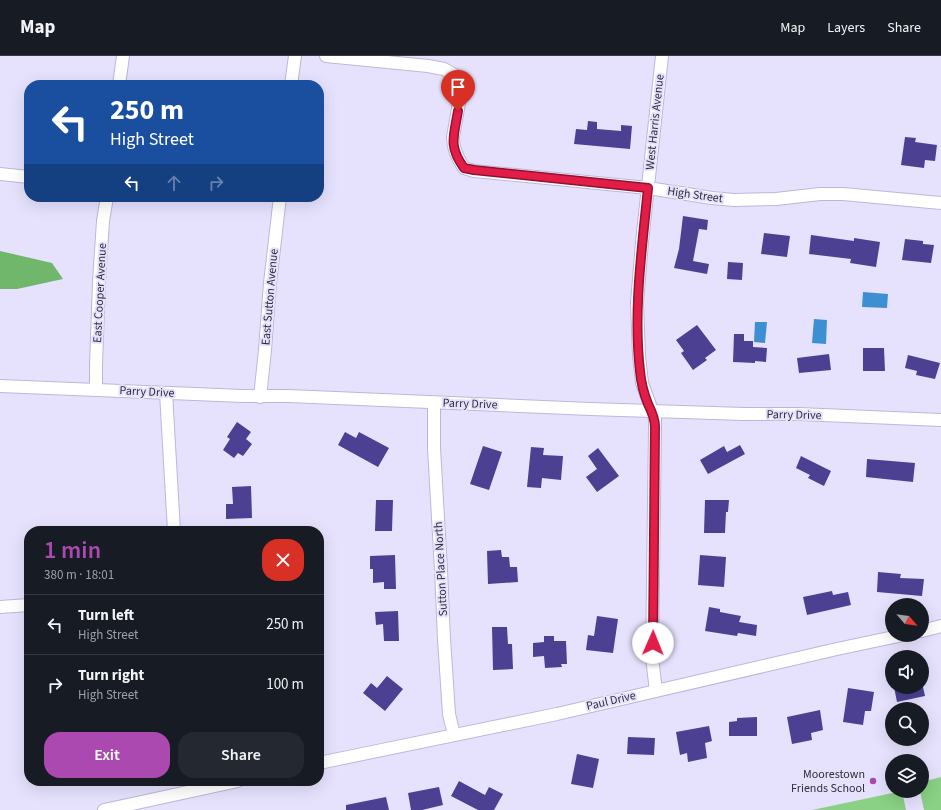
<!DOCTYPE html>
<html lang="en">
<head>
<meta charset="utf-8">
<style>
	:root { --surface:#171b24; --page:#242831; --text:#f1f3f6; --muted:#9ea1a6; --line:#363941; --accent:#ac49b0 }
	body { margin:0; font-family:"Source Sans 3",sans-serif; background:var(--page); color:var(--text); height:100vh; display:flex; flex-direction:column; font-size:15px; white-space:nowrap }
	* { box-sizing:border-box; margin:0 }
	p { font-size:13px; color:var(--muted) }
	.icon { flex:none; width:22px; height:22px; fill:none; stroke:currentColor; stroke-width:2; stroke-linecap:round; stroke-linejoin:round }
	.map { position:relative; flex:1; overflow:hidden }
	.side { position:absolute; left:24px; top:470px; width:300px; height:260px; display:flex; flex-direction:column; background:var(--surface); border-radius:16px; box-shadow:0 4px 16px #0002 }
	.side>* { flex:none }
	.guide { position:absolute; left:24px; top:24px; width:300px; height:122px; border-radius:16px; box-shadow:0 4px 16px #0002; background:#1a4fa0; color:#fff; overflow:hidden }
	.needle { width:26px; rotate:118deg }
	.tools { position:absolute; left:885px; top:542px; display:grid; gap:8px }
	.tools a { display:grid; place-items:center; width:44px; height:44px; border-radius:50%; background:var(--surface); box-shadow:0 4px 16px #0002; font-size:20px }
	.pin { position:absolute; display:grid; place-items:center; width:34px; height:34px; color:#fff; margin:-41px -17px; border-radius:50% 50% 50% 0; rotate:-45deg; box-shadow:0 0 4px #0007 }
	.pin .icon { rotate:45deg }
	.me { position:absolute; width:44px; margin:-22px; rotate:1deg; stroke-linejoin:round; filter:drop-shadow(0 0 3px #0008) }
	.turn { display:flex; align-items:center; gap:14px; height:84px; padding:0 20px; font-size:18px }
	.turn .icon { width:52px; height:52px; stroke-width:2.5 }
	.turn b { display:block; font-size:28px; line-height:34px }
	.lanes { display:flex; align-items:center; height:38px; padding:0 20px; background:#0003; justify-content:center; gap:20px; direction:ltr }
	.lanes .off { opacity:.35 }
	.round { display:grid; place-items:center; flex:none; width:42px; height:42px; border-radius:16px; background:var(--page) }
	.head { display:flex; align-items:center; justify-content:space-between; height:68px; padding:0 20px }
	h1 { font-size:24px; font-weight:600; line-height:30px; color:var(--accent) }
	.cta { display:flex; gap:8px; margin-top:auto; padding:8px 20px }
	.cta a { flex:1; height:46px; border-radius:16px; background:var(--accent); color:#fff; font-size:16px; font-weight:600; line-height:46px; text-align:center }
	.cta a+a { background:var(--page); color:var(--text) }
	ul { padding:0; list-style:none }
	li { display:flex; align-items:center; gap:12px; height:60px; padding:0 20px; border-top:1px solid var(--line) }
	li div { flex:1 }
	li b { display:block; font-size:15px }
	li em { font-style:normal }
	header { display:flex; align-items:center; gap:24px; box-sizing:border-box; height:56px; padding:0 20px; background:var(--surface); border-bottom:1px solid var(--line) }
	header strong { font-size:19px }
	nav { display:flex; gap:22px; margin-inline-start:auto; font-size:14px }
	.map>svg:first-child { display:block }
	.green { fill:#8ad085 }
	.forest { fill:#70b66b }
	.water { fill:#3e8fd2 }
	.building { fill:#4b4091 }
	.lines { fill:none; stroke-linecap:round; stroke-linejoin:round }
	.minor-casing { stroke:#bcb7d8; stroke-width:14 }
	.minor { stroke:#fff; stroke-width:12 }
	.route-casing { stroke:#92132f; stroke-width:10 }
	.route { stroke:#e11d48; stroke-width:7 }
	.poi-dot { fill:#ac49b0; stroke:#e6e2fe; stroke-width:1.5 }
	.labels { text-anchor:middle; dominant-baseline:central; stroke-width:4; stroke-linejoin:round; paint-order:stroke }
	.street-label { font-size:12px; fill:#2f2d3a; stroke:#e6e2fe }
	.poi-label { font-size:12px; fill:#2f2d3a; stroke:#e6e2fe; text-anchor:end }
</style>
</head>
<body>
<header>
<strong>Map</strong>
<nav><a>Map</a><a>Layers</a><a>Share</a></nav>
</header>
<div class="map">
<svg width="941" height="754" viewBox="0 0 941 754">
	<rect width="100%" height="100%" fill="#e6e2fe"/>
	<!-- green -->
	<path class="green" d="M941,721V754H924L920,735H922V726Z
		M902,735L906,754H812Z"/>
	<!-- forest -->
	<path class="forest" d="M0,195L52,207L63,223L17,233H0Z"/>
	<!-- water -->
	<path class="water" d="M863,236L888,238L887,252L862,251Z
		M814,263L827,264L826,288L812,287Z
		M755,266H767L765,287L754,286Z"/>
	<!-- building -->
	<path class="building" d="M588,65L597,66V73L621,75V69L632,70L630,93L574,88L576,73L587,74Z
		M905,81L916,82L915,86L937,89L935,105L925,104L924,112L901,109Z
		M683,160L708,164L707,174L699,173L693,205L709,208L707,218L674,212L679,193Z
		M764,177L790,180L787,201L761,198Z
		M811,179L854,185V182L880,186L876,211L850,207L851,203L809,198Z
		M905,183L923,185V188L934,189L931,207L902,204Z
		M728,206L743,207L742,224L727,223Z
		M697,269L716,294L705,302L707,304L693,314L681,297L684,295L676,284Z
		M734,278H744V285H753V291L767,292L766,306L755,305V307L733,306Z
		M863,292H884L885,315H863Z
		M829,298L831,314L799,317L797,302Z
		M908,299L940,307L935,323L916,319L917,315L905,312Z
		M237,366L251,376L246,383L252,388L243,400L238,397L234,402L223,394L230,383L227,381Z
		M345,376L356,382L359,376L389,392L378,411L338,389Z
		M740,389L745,398L708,418L700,404L724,390L727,396Z
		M483,390L502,396L489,434L470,428Z
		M531,391L544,392L543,399L563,400L561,424L542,422L541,432L527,431Z
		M598,392L619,420L597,436L586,421L597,413L588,400Z
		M801,400L831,415L824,430L808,422L810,419L796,412Z
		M867,403L915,407L913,426L866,421Z
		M251,430L252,462L226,463V448H233L232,431Z
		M376,444H393L392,475H375Z
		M705,444H729L728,456H726L725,477H704Z
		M501,494L502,501H509L510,511H517L518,526L488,528L487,495Z
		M395,499L396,533H384V526L373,527V513H370V500Z
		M700,499L726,501L724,531L698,529Z
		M878,516L901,518L900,522L924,523L922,540L877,536Z
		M832,535L833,539L848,536L851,549L807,559L803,541Z
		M709,551L720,553V556L741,560L739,566L757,569L756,580L738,577L737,580L705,575Z
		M398,555L399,585H384L383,568L376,569L375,556Z
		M597,560L618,563L613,597L586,594L588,579L594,580Z
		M492,571H507L508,588H512L513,613L493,614Z
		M544,580H554V585H566L567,608H561L562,611L545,612L544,600L533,601V587L544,586Z
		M387,620L403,633L385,655L363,637L371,627L377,632Z
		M894,631H923L925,640L897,646Z
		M848,632L874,636L871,655H865L863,669L843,666Z
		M820,654L823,674L811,677L812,684L792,688L787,661Z
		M757,661V680H729V666L737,665V662Z
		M709,670L712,685L705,687L707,702L688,706L687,697L680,699L676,676Z
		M628,681L655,682L654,699L627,698Z
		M577,698L599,703L593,732L571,728Z
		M459,725L485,739L489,731L503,738L494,754H478L451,740Z
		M439,731L443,749L422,754H411L408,737Z
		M386,741L389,754H346V749Z"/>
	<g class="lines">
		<defs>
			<path id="minor" d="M326,0L428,10L444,13L458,21L462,30L453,81C453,93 457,102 464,112L474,115L648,132L712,142L734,144L776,143L820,138H843L941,147
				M119,29L123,0
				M291,29L295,0
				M0,118L29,121
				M0,330L243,340H289L590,353L744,358H799L941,364
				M96,334V309L99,226L103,165L107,141
				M166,337L174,475
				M260,341L265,294L270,227L280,141
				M434,347V392L441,514L444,583L449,658L454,679
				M0,551L29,549
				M922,575L941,570
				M656,635L652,602L655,371V363L642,327L639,300L637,247L642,186L662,0
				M319,707L557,658L837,593L903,579
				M104,754L238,725"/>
		</defs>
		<!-- minor casing -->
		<use href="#minor" class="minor-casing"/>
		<!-- minor -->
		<use href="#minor" class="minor"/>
	</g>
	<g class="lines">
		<defs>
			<path id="route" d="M458,55C454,80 448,90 464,112L474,114L648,132C642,193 633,254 640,315C641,327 644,338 648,348C652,356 655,363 655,371L653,587"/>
		</defs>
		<!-- route casing -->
		<use href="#route" class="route-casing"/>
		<!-- route -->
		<use href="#route" class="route"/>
	</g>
	<!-- markers -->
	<circle class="poi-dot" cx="873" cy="725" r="4"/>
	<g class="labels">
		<!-- street labels -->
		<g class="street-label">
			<text transform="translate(655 66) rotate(-84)">West Harris Avenue</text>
			<text transform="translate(695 139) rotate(8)">High Street</text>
			<text transform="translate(100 237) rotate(-87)">East Cooper Avenue</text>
			<text transform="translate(270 241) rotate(-85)">East Sutton Avenue</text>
			<text transform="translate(147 336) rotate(3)">Parry Drive</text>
			<text transform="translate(470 348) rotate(2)">Parry Drive</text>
			<text transform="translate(794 359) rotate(1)">Parry Drive</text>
			<text transform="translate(441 513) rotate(-93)">Sutton Place North</text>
			<text transform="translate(611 645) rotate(-13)">Paul Drive</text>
		</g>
		<!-- poi labels -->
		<g class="poi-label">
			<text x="865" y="718">Moorestown<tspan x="865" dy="14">Friends School</tspan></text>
		</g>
	</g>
</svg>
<div class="tools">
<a><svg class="needle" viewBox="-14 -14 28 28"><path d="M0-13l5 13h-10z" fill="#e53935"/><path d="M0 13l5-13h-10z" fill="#9ea1a6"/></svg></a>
<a><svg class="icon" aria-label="sound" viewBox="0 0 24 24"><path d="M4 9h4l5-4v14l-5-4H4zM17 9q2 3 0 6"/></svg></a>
<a><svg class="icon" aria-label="search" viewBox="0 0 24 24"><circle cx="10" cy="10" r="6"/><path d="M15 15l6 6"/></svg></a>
<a><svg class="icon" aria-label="layers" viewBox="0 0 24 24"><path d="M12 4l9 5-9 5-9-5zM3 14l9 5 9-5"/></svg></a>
</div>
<div class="pin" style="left:458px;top:55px;background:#d93025"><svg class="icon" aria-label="arrive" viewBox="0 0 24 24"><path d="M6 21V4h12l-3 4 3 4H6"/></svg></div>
<svg class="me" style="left:653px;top:587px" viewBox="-20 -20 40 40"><circle r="19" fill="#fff"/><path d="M0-13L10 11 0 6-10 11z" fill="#e11d48"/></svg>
<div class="guide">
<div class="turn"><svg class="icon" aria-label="left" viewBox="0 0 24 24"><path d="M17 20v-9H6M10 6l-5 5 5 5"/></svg><div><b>250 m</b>High Street</div></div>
<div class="lanes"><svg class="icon" aria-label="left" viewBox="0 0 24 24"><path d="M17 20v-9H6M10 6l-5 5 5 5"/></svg><svg class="icon off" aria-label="ahead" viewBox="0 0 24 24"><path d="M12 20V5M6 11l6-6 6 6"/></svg><svg class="icon off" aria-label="right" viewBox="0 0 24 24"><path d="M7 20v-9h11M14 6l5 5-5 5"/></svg></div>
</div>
<section class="side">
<div class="head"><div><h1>1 min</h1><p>380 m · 18:01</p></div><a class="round" style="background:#d93025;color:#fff"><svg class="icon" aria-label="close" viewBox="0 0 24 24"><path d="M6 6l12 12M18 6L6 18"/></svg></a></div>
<ul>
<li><svg class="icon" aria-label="left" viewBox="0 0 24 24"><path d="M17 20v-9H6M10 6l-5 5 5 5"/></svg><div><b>Turn left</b><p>High Street</p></div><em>250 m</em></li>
<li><svg class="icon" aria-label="right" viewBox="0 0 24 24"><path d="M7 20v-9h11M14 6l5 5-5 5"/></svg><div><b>Turn right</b><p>High Street</p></div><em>100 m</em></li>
</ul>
<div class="cta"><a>Exit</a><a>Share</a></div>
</section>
</div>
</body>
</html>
